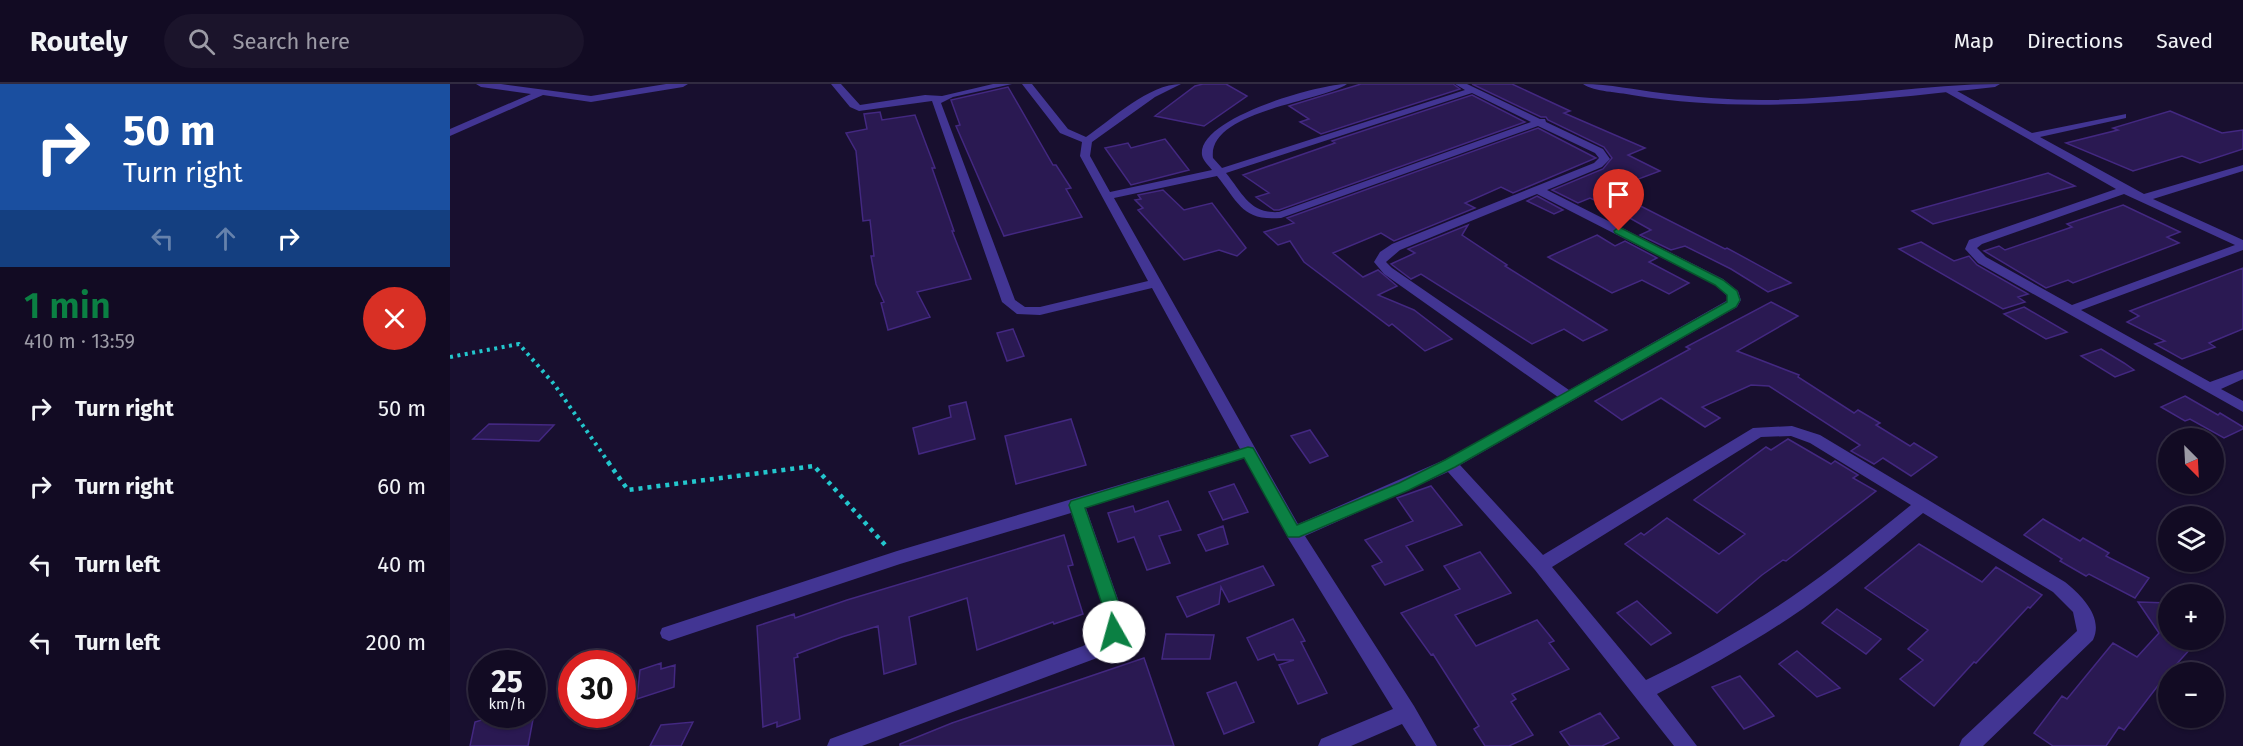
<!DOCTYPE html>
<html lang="en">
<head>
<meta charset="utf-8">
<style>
	:root { --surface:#120b23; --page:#1b142b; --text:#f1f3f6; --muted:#9c9ba6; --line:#312b41; --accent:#0b8043 }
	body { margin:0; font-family:"Fira Sans",sans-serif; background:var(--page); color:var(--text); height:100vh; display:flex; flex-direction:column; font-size:22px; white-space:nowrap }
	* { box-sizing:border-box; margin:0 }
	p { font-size:20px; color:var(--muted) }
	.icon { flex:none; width:33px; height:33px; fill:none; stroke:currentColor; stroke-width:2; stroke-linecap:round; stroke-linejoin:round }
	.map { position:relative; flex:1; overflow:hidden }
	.sheet { display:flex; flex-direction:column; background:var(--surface); width:450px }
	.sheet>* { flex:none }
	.top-card { background:#1a4fa0; color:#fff; overflow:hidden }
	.needle { width:39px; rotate:156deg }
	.buttons { position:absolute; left:1708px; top:344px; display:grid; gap:12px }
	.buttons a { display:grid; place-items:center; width:66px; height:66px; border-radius:50%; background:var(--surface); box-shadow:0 2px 4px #0004,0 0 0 2px var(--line); font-size:30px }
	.speed { position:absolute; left:18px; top:566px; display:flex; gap:12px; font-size:30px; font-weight:700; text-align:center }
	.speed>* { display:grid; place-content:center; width:78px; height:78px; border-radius:50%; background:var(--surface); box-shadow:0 2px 4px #0004,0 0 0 2px var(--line); line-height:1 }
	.speed small { font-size:15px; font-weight:400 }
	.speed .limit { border:9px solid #d22; background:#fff; color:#111 }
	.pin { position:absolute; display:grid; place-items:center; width:51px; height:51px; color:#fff; margin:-62px -26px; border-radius:50% 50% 50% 0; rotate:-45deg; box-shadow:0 0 6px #0007 }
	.pin .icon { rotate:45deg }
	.me { position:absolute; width:66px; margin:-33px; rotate:353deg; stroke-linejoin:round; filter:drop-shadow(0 0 4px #0008) }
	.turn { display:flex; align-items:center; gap:21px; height:126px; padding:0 24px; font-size:27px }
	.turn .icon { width:78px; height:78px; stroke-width:2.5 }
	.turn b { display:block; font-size:42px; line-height:51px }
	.lanes { display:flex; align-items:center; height:57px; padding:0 24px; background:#0003; justify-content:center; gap:30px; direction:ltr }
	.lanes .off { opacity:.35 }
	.round { display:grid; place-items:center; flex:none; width:63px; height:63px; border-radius:32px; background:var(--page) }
	.summary { display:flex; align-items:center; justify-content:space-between; height:102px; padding:0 24px }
	h1 { font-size:36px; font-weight:600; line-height:45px; color:var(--accent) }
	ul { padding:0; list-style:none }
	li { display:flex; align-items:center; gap:18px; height:78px; padding:0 24px }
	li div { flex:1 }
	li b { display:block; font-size:22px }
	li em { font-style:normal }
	header { display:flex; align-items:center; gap:36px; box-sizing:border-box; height:84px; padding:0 30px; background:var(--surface); border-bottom:2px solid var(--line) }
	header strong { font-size:28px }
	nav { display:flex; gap:33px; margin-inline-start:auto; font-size:21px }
	.search { width:420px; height:54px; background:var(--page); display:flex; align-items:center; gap:15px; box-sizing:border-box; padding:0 21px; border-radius:33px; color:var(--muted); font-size:22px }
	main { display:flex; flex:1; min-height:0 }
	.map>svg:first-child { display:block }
	.building { fill:#2a1952; stroke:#432881; stroke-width:1.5 }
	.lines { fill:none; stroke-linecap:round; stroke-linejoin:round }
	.path-far1 { stroke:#23c6cd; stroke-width:4; stroke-dasharray:3 4.5; stroke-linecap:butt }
	.path { stroke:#23c6cd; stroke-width:4.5; stroke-dasharray:4 5; stroke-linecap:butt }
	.minor { fill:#423593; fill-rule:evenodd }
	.tertiary { fill:#423593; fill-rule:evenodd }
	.route { fill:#0b8043; stroke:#07532c; stroke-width:1.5 }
</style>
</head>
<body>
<header>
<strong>Routely</strong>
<div class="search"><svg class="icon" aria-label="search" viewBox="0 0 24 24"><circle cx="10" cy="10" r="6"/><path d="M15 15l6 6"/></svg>Search here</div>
<nav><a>Map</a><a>Directions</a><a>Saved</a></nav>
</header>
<main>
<section class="sheet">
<div class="top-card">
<div class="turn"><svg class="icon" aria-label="right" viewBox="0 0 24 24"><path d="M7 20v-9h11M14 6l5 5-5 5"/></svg><div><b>50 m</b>Turn right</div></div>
<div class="lanes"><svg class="icon off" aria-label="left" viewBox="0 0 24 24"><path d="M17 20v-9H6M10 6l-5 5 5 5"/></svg><svg class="icon off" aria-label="ahead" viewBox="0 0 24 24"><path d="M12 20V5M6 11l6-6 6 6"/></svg><svg class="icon" aria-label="right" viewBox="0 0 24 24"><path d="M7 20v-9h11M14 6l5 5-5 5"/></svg></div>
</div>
<div class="summary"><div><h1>1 min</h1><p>410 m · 13:59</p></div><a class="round" style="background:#d93025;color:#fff"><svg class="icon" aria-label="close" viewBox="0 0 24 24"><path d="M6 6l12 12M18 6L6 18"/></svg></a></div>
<ul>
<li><svg class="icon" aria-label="right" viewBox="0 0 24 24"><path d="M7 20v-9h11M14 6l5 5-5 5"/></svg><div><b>Turn right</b></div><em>50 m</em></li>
<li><svg class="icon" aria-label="right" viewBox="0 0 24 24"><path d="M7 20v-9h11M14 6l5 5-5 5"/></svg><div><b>Turn right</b></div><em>60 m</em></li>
<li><svg class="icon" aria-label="left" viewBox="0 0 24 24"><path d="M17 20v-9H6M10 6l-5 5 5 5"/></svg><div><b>Turn left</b></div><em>40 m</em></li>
<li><svg class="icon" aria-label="left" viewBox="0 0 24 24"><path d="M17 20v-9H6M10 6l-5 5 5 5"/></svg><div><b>Turn left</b></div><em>200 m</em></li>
</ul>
</section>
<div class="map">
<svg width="1793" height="662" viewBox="0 0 1793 662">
	<rect width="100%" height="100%" fill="#180f2f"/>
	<!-- building -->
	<path class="building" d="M753,0H776L797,12L754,42L705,32L745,2Z
		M911,0H1003L1010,5L871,50L850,38L859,35L839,22Z
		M1022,0H1062L1120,27L1114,29L1195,64L1178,71L1210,87L1159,106L1275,165L1277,164L1341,199L1318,208L1281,185L1235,162L1221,166L1190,151L1201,146L1162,124L1140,114L1128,119L1102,106L1153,85L1162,74L1154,63L1098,36L1096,33H1091Z
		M558,3L603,81H606L621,104L616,105L632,133L554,152L506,42L510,41L501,16Z
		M1022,11L1075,38L829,126H824L806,113L819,109L793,91L885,59L882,57Z
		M1720,27L1772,49L1793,46V65L1750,79L1732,72L1683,87L1616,59L1668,46L1663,44Z
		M430,28L432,36L465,31L485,84H482L504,147H502L521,195L467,208L480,233L438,246L431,219L434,218L426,200L421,172H424L420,136L413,137L406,67L396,49L417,45L414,30Z
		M1088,44L1146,74L1063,109L1051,103L1015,119L1025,124L944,157L931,149L883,169L913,193L928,186L947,202L928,211L964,226L1002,255L975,267L942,240L939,242L854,178L840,157L828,161L814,148L844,139L837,134Z
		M715,55L739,86L681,101L655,64L678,59L681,64Z
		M1598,89L1625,102L1483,140L1462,127Z
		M713,106L734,126L762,119L796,164L787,172L769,166L734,176L688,126L693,124L685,116L691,115L688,111Z
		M1087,112L1113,126L1104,130L1077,117Z
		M1673,121L1730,148L1717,153L1729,159L1623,199L1618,196L1596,204L1534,167L1549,162L1555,166L1622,143L1617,140Z
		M1018,141L1012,151L1057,181L1055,182L1157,246L1133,257L1114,245L1082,260L971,190L961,195L941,180L965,169L958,165Z
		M1147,151L1165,162L1175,157L1207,174L1199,178L1239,199L1219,210L1192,196L1162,209L1098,173Z
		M1471,158L1504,177L1519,172L1527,181L1578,210L1568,213L1575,218L1553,225L1449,165Z
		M1793,184V245L1759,259L1765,263L1732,275L1705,260L1715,257L1677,238L1689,232L1680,227Z
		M1321,218L1348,232L1287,267L1349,291L1348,293L1404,329L1408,326L1430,339L1426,341L1460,362L1464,359L1487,373L1461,392L1433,374L1424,380L1401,367L1410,361L1319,302L1301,301L1252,323L1270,334L1255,343L1211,314L1172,336L1145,317L1240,265L1236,263Z
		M1574,223L1617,248L1596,255L1554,230Z
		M563,245L574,272L557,277L547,249Z
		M1651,265L1674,279L1684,286L1665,293L1631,272Z
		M1735,312L1768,331L1770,329L1793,343V345L1774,354L1740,335L1735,337L1711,323Z
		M516,318L525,355L469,370L463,344L501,333L499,322Z
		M621,335L636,381L566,400L555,352Z
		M39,340L104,341L89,357L23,355Z
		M860,346L878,372L860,379L841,352Z
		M1338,355L1381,380L1385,377L1408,391L1403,394L1426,407L1336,477L1333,476L1312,491L1267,529L1175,460L1191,449L1194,451L1217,434L1269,470L1295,450L1244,416L1316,363L1321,366Z
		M784,400L798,428L773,436L759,408Z
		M981,402L1012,441L956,462L973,486L935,501L922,482L932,478L915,456L963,437L947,414Z
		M718,417L731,446L709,452L720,479L697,486L684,453L668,458L658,429L683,422L685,428Z
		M1593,435L1630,457L1633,454L1659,469L1656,472L1699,494L1685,514L1639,490L1636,492L1610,477L1612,475L1574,451Z
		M773,442L778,460L756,467L748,451Z
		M614,451L623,481L618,482L633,530L604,540L603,538L527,566L517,514L459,533L466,580L434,590L428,542L392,553L347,570L348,573L344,574L350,635L327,643V638L313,643L307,542L344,530L345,534L397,516Z
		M1469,460L1532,498L1546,483L1592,511L1580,524L1578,523L1526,579L1524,578L1484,622L1450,595L1473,576L1458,565L1478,546L1415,504Z
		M1030,468L1061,509L1005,531L1026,562L1087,536L1104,557L1099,559L1119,585L1062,610L1066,615L1061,618L1083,651L1059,662H1035L1024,645L1029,642L983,570L981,571L951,529L1010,505L994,482Z
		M813,482L824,501L779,518L771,503L769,520L737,533L727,513Z
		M1187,517L1221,549L1201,561L1167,529Z
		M1688,518L1719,519V555H1731L1743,562L1713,595L1674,646L1669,643L1656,662H1603L1584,649L1612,612L1617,615L1663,559L1687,573L1709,549Z
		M1387,525L1431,555L1416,570L1372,539Z
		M843,535L855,557L851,558L877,609L848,620L829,581L844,576H827L824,570L808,576L797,554Z
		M716,550L764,551L760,575H712Z
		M1347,567L1390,604L1367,613L1329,580Z
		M694,574L724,662H450V660L502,639Z
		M211,579V585L225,581L224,603L187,615L190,586Z
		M1290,592L1324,632L1294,645L1262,603Z
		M786,598L804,638L774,650L757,609Z
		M1150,629L1169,654L1152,662H1120L1110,648Z
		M51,630H84L78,662H20L25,638Z
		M243,638L231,662H200L211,641Z"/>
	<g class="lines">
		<!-- path-far1 -->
		<path class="path-far1" d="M0,273L69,260L104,300L159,379"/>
		<!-- path -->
		<path class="path" d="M158,378L178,406L364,382L436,462"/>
		<!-- minor -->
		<path class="minor" d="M26,0H51L141,12L216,0H238L233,3L141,18L93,11L0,52V45L81,10L31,3Z
			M381,0H391L410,21L475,11L492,12L543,0H562L503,13L491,19L565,216L575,223H590L698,197L630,72L632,58L610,49L572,0H582L618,45L636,53C662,35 699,0 731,0L705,13L642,58L640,72L660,108L762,86C759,82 753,77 752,71C747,34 869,0 897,0C871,18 757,27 763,74L772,84L1015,6L1005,0H1017L1090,35H1095L1096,38L1153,65L1160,75L1152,83L1097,106L1273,195L1288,207L1291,216L1287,223L1010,381L1093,471L1303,344L1342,342L1370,351L1615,498C1631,511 1654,533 1643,556L1533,662H1509L1512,655L1627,547L1623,528L1603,508L1473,429C1434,461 1396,494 1354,524C1308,556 1258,584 1207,610L1247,662H1224L1085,486L998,388L855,452L964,622L987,662H966L952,640L901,662H868L871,655L943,625L838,454L795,374L636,424L675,535C671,553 662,564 647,574L412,662H377L380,655L633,562C645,555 653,549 657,535L621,429L450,480L219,557L212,554L210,549L212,544L447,467L790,365L702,204L590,231L567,230L552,218L482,17L409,27L400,23ZM1022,9L1081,38L829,128C800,130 793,110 776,89ZM1088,42L1145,69L1149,74L1144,79L942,160L930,168L924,178L934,190L1108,313L994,376L848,440L664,114L767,92C789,119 792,137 831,134ZM1087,110L1265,201L1277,212L1278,216L1119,306L942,184L936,178L950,166ZM1341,352L1360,359L1461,421C1421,453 1382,486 1340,514C1294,545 1246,572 1196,596L1102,483L1311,353Z
			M1494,3H1500L1582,49L1676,30V34L1590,53L1694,110L1793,81V87L1703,115L1793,156V166L1631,226L1760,298L1793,286V295L1771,305L1793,317V328L1528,179L1515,165L1519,156L1666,105L1494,7ZM1674,110L1785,161L1622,221L1536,173L1527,164L1532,160Z"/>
		<!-- tertiary -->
		<path class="tertiary" d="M1133,0C1160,0 1185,6 1211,9C1244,13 1278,16 1312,16C1391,16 1470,0 1550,0L1545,3C1423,16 1304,31 1182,11C1168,8 1145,8 1133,0Z"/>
	</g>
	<!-- route -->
	<path class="route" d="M1169,143L1273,196L1287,207L1290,216L1286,223L1005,383L959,406L849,453H838L794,374L635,424L674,535L670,553L664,555L658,553L655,548L657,535L619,421L621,417L798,363L803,364L847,441L949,399L995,376L1277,218V211L1265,201L1165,149L1164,147Z"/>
</svg>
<div class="buttons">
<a><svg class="needle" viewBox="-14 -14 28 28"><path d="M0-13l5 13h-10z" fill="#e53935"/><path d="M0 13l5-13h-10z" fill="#9c9ba6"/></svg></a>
<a><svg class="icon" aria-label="layers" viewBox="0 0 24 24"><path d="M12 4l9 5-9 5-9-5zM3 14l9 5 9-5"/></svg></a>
<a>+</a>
<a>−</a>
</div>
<div class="speed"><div>25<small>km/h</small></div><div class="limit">30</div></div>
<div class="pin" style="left:1169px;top:147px;background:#d93025"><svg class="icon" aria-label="arrive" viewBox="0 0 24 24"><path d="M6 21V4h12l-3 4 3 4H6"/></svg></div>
<svg class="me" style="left:664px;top:548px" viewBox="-20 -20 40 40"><circle r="19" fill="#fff"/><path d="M0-13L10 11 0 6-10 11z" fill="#0b8043"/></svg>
</div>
</main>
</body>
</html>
